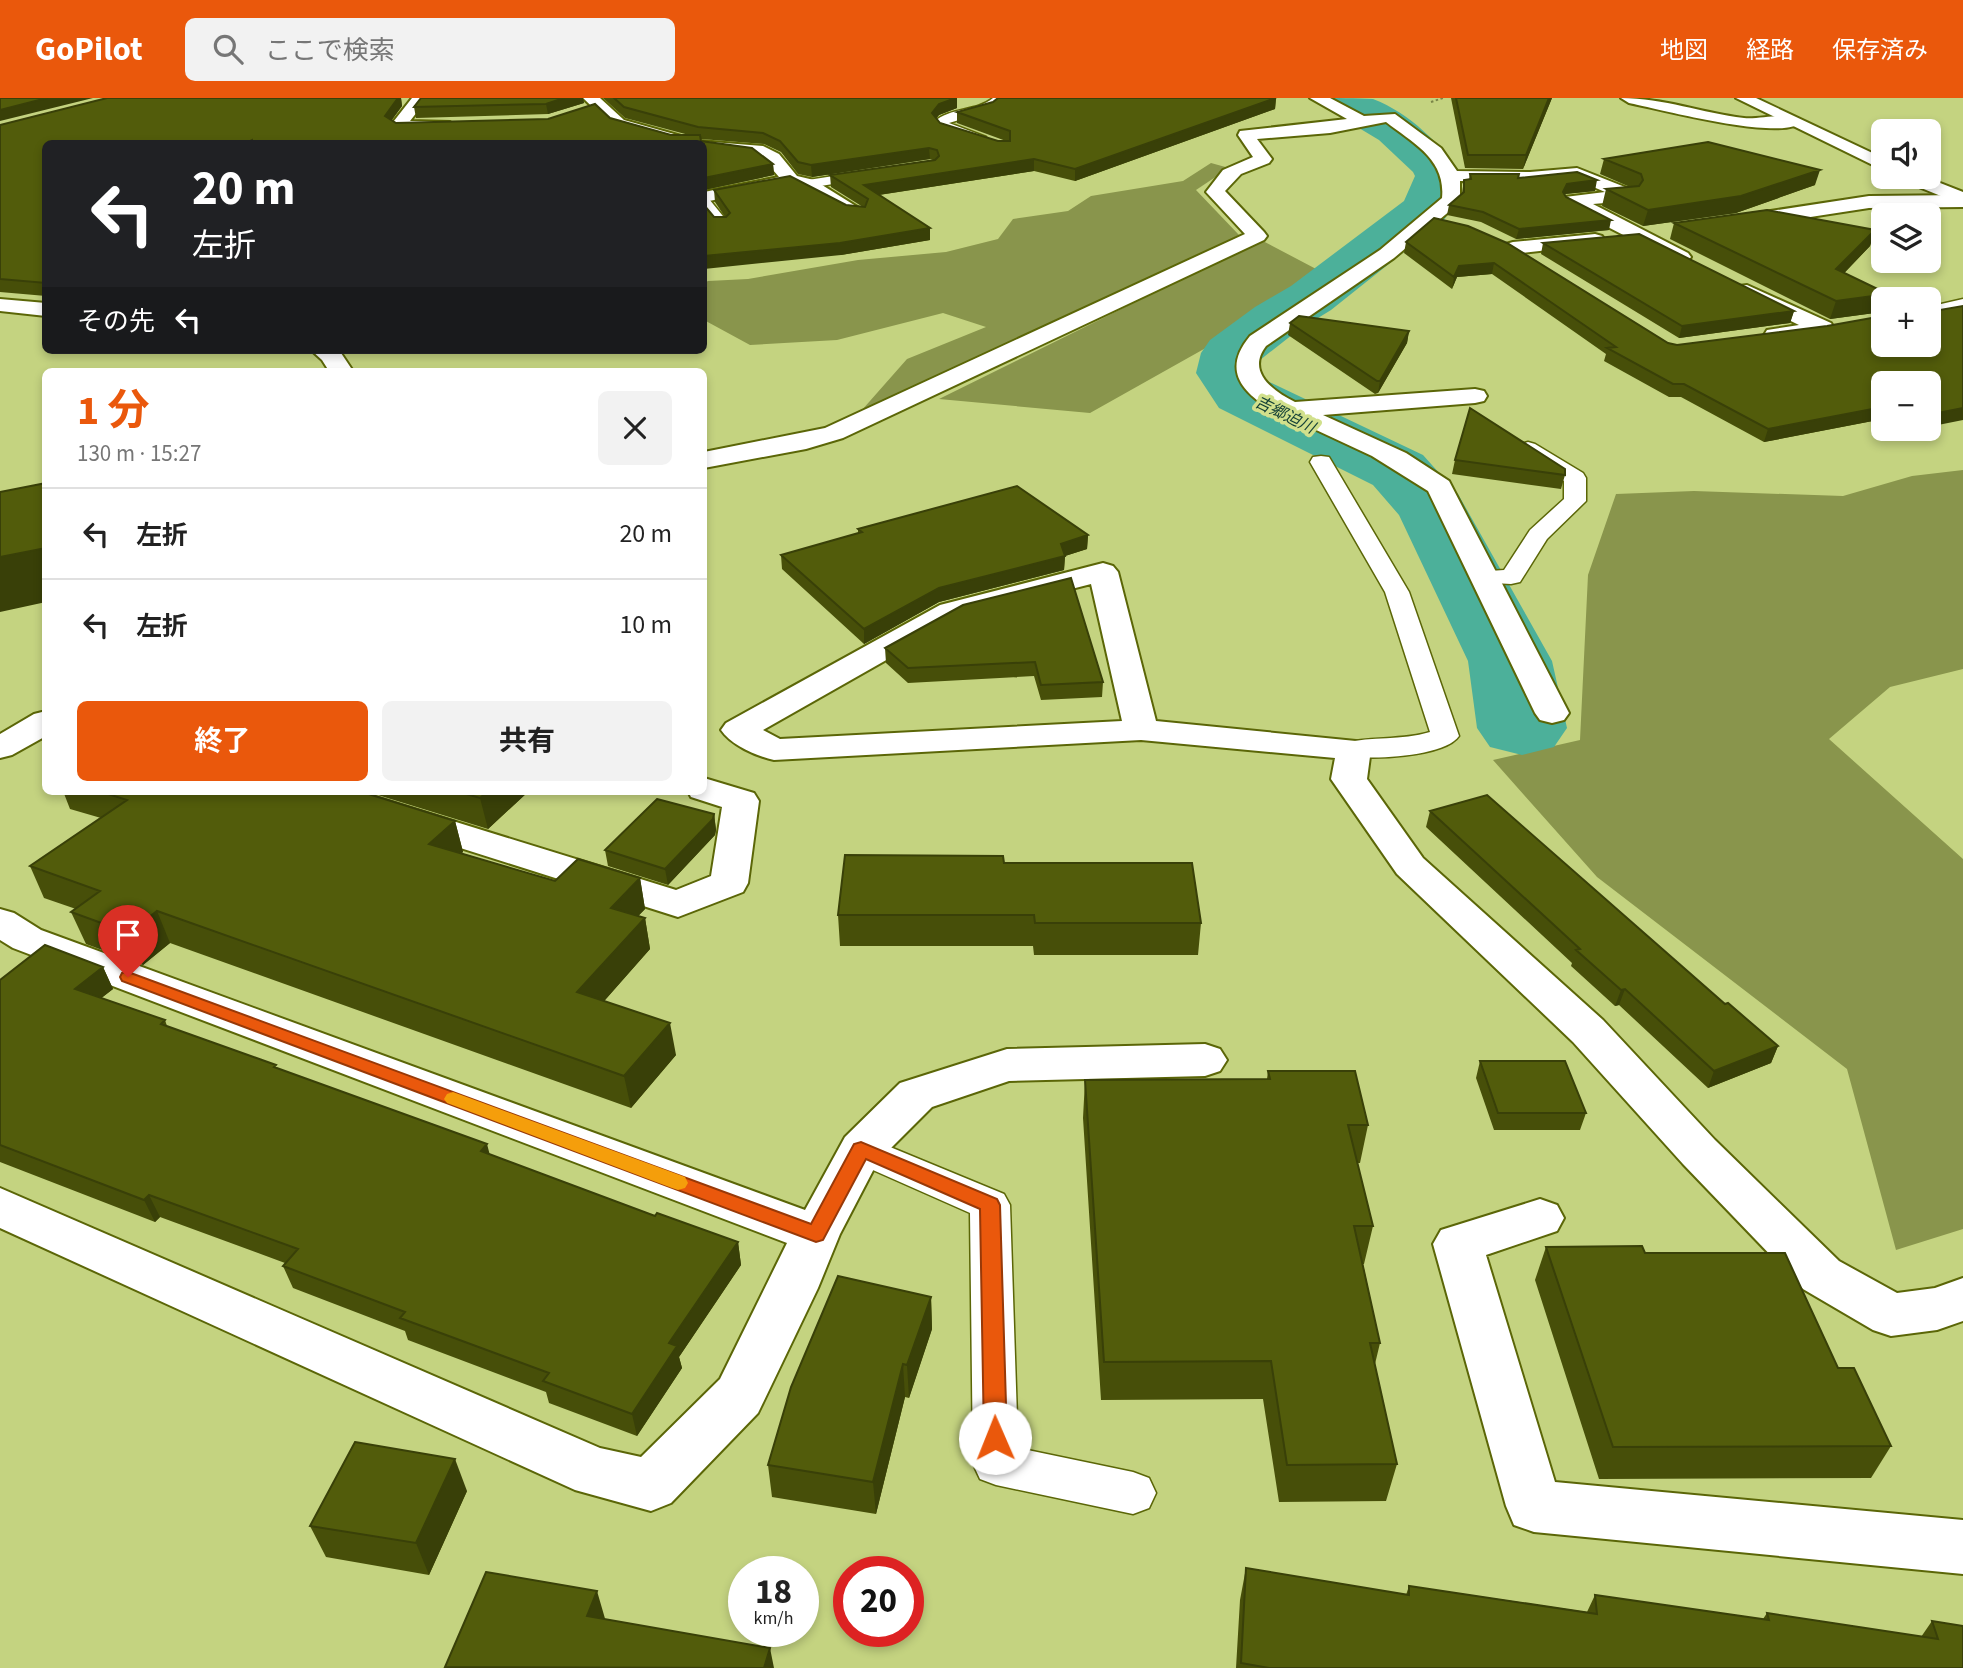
<!DOCTYPE html>
<html lang="ja">
<head>
<meta charset="utf-8">
<style>
	:root { --surface:#fff; --page:#f2f2f2; --text:#222; --muted:#767676; --line:#e0e0e0; --accent:#ea580c }
	body { margin:0; font-family:"Source Sans 3","Noto Sans JP",sans-serif; background:var(--page); color:var(--text); height:100vh; display:flex; flex-direction:column; font-size:26px; white-space:nowrap }
	* { box-sizing:border-box; margin:0 }
	p { font-size:23px; color:var(--muted) }
	.icon { flex:none; width:38px; height:38px; fill:none; stroke:currentColor; stroke-width:2; stroke-linecap:round; stroke-linejoin:round }
	.map { position:relative; flex:1; overflow:hidden }
	.panel { position:absolute; left:42px; top:270px; width:665px; height:427px; display:flex; flex-direction:column; background:var(--surface); border-radius:10px; box-shadow:0 4px 10px #0003 }
	.panel>* { flex:none }
	.banner { position:absolute; left:42px; top:42px; width:665px; height:214px; border-radius:10px; box-shadow:0 4px 10px #0003; background:#202124; color:#fff; overflow:hidden }
	.fabs { position:absolute; left:1871px; top:21px; display:grid; gap:14px }
	.fabs a { display:grid; place-items:center; width:70px; height:70px; border-radius:10px; background:var(--surface); box-shadow:0 4px 10px #0003; font-size:35px }
	.speed { position:absolute; left:728px; top:1458px; display:flex; gap:14px; font-size:35px; font-weight:700; text-align:center }
	.speed>* { display:grid; place-content:center; width:91px; height:91px; border-radius:50%; background:var(--surface); box-shadow:0 4px 10px #0003; line-height:1 }
	.speed small { font-size:18px; font-weight:400 }
	.speed .limit { border:10px solid #d22; background:#fff; color:#111 }
	.pin { position:absolute; display:grid; place-items:center; width:60px; height:60px; color:#fff; margin:-72px -30px; border-radius:50% 50% 50% 0; rotate:-45deg; box-shadow:0 0 7px #0007 }
	.pin .icon { rotate:45deg }
	.me { position:absolute; width:77px; margin:-38px; rotate:359deg; stroke-linejoin:round; filter:drop-shadow(0 0 5px #0008) }
	.turn { display:flex; align-items:center; gap:24px; height:147px; padding:0 35px; font-size:32px }
	.turn .icon { width:91px; height:91px; stroke-width:2.5 }
	.turn b { display:block; font-size:49px; line-height:60px }
	.then { display:flex; align-items:center; height:66px; padding:0 35px; background:#0003; gap:14px; font-size:26px }
	.round { display:grid; place-items:center; flex:none; width:74px; height:74px; border-radius:10px; background:var(--page) }
	.overview { display:flex; align-items:center; justify-content:space-between; height:119px; padding:0 35px }
	h1 { font-size:42px; font-weight:700; line-height:52px; color:var(--accent) }
	.button { display:flex; gap:14px; margin-top:auto; padding:14px 35px }
	.button a { flex:1; height:80px; border-radius:10px; background:var(--accent); color:#fff; font-size:28px; font-weight:700; line-height:80px; text-align:center }
	.button a+a { background:var(--page); color:var(--text) }
	ul { padding:0; list-style:none }
	li { display:flex; align-items:center; gap:21px; height:91px; padding:0 35px; border-top:2px solid var(--line) }
	li div { flex:1 }
	li b { display:block; font-size:26px }
	li em { font-style:normal }
	header { display:flex; align-items:center; gap:42px; box-sizing:border-box; height:98px; padding:0 35px; background:var(--accent); color:#fff }
	header strong { font-size:33px }
	nav { display:flex; gap:38px; margin-inline-start:auto; font-size:24px }
	.search { width:490px; height:63px; background:var(--page); display:flex; align-items:center; gap:18px; box-sizing:border-box; padding:0 24px; border-radius:10px; color:var(--muted); font-size:26px }
	.map>svg:first-child { display:block }
	.forest { fill:#89954c }
	.lines { fill:none; stroke-linecap:round; stroke-linejoin:round }
	.river { fill:#4cb09a; fill-rule:evenodd }
	.lane-casing { stroke:#5b6607; stroke-width:3 }
	.street-casing { stroke:#5b6607; stroke-width:4 }
	.secondary-casing { stroke:#5b6607; stroke-width:4 }
	.path { stroke:#798447; stroke-width:2; stroke-dasharray:2.5 2.5; stroke-linecap:butt }
	.lane { fill:#fff; fill-rule:evenodd }
	.street { fill:#fff; fill-rule:evenodd }
	.secondary { fill:#fff; fill-rule:evenodd }
	.wall { fill:#474f09 }
	.shaded-wall { fill:#394008 }
	.building { fill:#525c0b; stroke:#394008; stroke-width:2 }
	.route { fill:#ea580c; stroke:#983908; stroke-width:2 }
	.slow { fill:#f59e0b }
	.labels { text-anchor:middle; dominant-baseline:central; stroke-width:7; stroke-linejoin:round; paint-order:stroke }
	.far-water-label { font-size:16px; font-style:italic; fill:#123f36; stroke:#d1e08c }
</style>
</head>
<body>
<header>
<strong>GoPilot</strong>
<div class="search"><svg class="icon" aria-label="search" viewBox="0 0 24 24"><circle cx="10" cy="10" r="6"/><path d="M15 15l6 6"/></svg>ここで検索</div>
<nav><a>地図</a><a>経路</a><a>保存済み</a></nav>
</header>
<div class="map">
<svg width="1963" height="1570" viewBox="0 0 1963 1570">
	<rect width="100%" height="100%" fill="#c4d380"/>
	<!-- forest -->
	<path class="forest" d="M1211,65L1229,70L1196,92L1239,137L1140,187L862,312L907,261L986,229L943,215L837,242L750,247L704,222V185L708,183L748,181L858,162L946,154L998,141L1013,121L1068,113L1091,98L1183,83Z
		M1261,142L1318,172L1252,224L1090,315L939,301Z
		M1963,372V571L1890,589L1829,641L1963,761V1131L1896,1152L1847,971L1597,779L1493,662L1580,642L1588,477L1616,396L1694,393L1843,398L1912,378Z"/>
	<g class="lines">
		<!-- river -->
		<path class="river" d="M1318,0C1334,0 1358,0 1373,1C1410,15 1441,47 1463,78L1451,111L1444,122L1331,212L1297,233L1260,262L1258,274L1265,282L1423,357L1458,396L1552,563L1567,630L1554,649L1522,657L1490,649L1477,630L1468,563L1399,417L1373,387L1219,310L1196,275L1201,255L1210,242L1255,209L1291,188L1404,103L1415,78L1413,74L1379,42L1324,9Z"/>
		<defs>
			<path id="lane" d="M993,0H1006L992,12L949,25L986,39V45C970,48 943,36 934,24C950,9 976,14 993,0Z
				M872,72L877,73L879,76L877,79L808,90L801,86L808,82Z
				M704,99L709,101L727,123L729,126L727,129H715L704,114Z
				M1963,201V211L1928,219V209Z
				M1528,344L1535,346L1583,375L1586,380V403L1547,441L1520,484L1511,486L1476,484L1473,479L1476,474L1504,472L1530,432L1564,401V383L1517,350L1521,346Z
				M1321,358L1329,359L1332,364L1409,494L1459,638C1445,659 1367,663 1344,657L1340,651L1344,645C1372,638 1401,643 1430,634L1385,494L1310,364L1313,359Z
				M861,1037L1004,1096L1010,1107L1018,1350L1133,1374L1149,1380L1156,1395L1149,1410L1133,1416L996,1387L980,1381L973,1366L970,1115L848,1061L842,1051L848,1041Z"/>
			<path id="street" d="M412,0H428L410,23L450,24L452,27L450,30L392,31L390,28Z
				M583,0H600L624,22L699,43L763,48L779,56L797,78L814,82L867,115L865,119C845,124 813,93 791,87L704,104V94L779,79C757,51 737,55 704,52V46H673L612,28Z
				M1310,0H1330L1364,18L1395,16L1441,50L1457,73L1530,74L1577,70L1635,93L1637,97L1628,103L1593,106L1688,155L1691,159L1688,163H1674L1565,107L1563,103L1565,99L1605,94L1575,81L1530,84L1460,83V102L1458,106L1394,160L1266,248C1246,274 1273,293 1295,304L1475,291L1484,293L1487,298L1484,303L1475,305L1323,317L1406,355L1449,383L1569,615L1564,622L1552,625L1540,622L1535,615L1428,393L1372,358L1267,309C1237,290 1225,268 1250,238L1380,152L1442,100C1446,61 1413,45 1386,24L1330,35L1257,41L1272,61L1269,65L1241,76L1225,93L1264,134L1267,138L1264,142L843,340L806,351L704,370V354L825,330L1245,136L1206,94L1223,72L1253,59L1238,37L1240,33L1347,21Z
				M1621,0C1664,0 1702,15 1744,20C1760,22 1791,12 1802,24C1782,44 1659,11 1629,5Z
				M1963,97V109L1869,110L1738,130L1728,124L1738,118L1869,98Z
				M1595,136L1602,138L1605,142L1602,146L1513,156L1506,154L1503,150L1506,146L1513,144Z
				M1747,187L1831,225L1834,230L1831,235C1812,239 1786,246 1767,242L1764,237L1767,232L1799,227L1739,198L1736,193L1739,188Z
				M0,201L46,205V218L0,213Z
				M311,252H339L353,273H329L322,262Z
				M1103,465L1113,468L1118,474L1156,623L1366,644L1371,651L1367,681L1423,760L1603,922L1715,1042L1839,1163L1897,1195L1935,1190L1963,1180V1223L1937,1232L1891,1238L1873,1232L1803,1191L1683,1066L1573,944L1397,776L1331,681L1335,660L1141,642L774,662C756,658 731,647 721,632L726,625L940,507ZM1091,486L1122,623L780,641L763,632L962,519Z
				M46,613V638L12,657L0,660V636L34,616Z
				M704,680L754,695L759,703L748,785L743,794L678,819L306,701L301,693H356L676,792L711,778L722,709L691,699L688,693H704Z
				M0,811L14,815L41,832L805,1112L845,1039L900,985L1007,951L1205,946L1220,951L1227,962L1220,973L1205,978L1009,983L932,1009L878,1063L840,1136L818,1190L758,1315L671,1405L651,1413L575,1392L0,1130V1090L600,1350L641,1359L720,1281L787,1145L13,850L0,842Z
				M1540,1101L1557,1107L1564,1120L1557,1133L1486,1157L1555,1384L1963,1422V1476L1534,1434L1514,1427L1506,1408L1433,1146L1441,1132Z"/>
			<path id="secondary" d="M1736,0H1756L1883,60V72Z
				M1901,79H1925L1963,94V107L1904,83Z"/>
		</defs>
		<!-- lane casing -->
		<use href="#lane" class="lane-casing"/>
		<!-- street casing -->
		<use href="#street" class="street-casing"/>
		<!-- secondary casing -->
		<use href="#secondary" class="secondary-casing"/>
		<!-- path -->
		<path class="path" d="M1431,4L1443,0"/>
		<!-- lane -->
		<use href="#lane" class="lane"/>
		<!-- street -->
		<use href="#street" class="street"/>
		<!-- secondary -->
		<use href="#secondary" class="secondary"/>
	</g>
	<!-- wall -->
	<path class="wall" d="M107,0H401L402,8L392,22L396,25L610,20L671,37H689L625,20L603,0H957V10L939,17L936,20L940,25L998,43H1006L957,25V14L1276,0L1275,11L1075,83L1034,73L879,97L930,130V142L841,157L714,119H725L715,104L714,92L863,109L831,89L830,77L933,62L930,61L812,79L798,76L781,54L764,46L701,41V43L773,66L774,77L704,92V46H46V198L0,194V27Z
		M421,0H583L584,5L548,16L416,20L414,9Z
		M1451,0H1552L1523,71L1465,70Z
		M1604,61L1815,87L1736,115L1643,128L1602,108L1606,91L1630,89L1600,76Z
		M1470,76H1519L1518,80L1595,93L1565,96L1566,99L1609,132L1516,141L1481,124L1447,117L1449,107L1462,95L1464,82H1469Z
		M1434,120L1668,245L1677,247L1928,285H1883V321L1764,344L1681,299H1669L1604,263L1606,256L1492,176L1457,179L1452,191L1404,155L1406,144Z
		M1674,125L1875,132L1870,148L1844,175L1882,214L1830,221L1670,141Z
		M1543,145L1794,213L1790,225L1679,240L1541,156Z
		M1290,225L1409,233L1407,245L1378,295L1375,296L1288,237Z
		M1455,362L1565,377L1561,391L1452,376Z
		M858,431L1088,437L1087,451L1065,458L1064,472L939,504L864,546L782,471L781,457L858,435Z
		M963,507L1103,584L1102,599L1041,602L1034,578L908,585L886,565L885,550Z
		M63,693H359L455,723L463,754L461,755L555,783L640,780L645,811L638,818L645,820L650,851L604,903L676,957L631,1010L170,845L143,867L86,846L71,814L76,811L44,800L30,768L101,720L70,711Z
		M365,693H529L488,731Z
		M1430,713L1725,906L1778,948L1771,965L1708,990L1619,907L1615,908L1571,868L1572,865L1426,729Z
		M714,716L716,732L715,737L668,787L608,768L605,752Z
		M1004,765L1201,825L1198,857H1034L1033,848H840L838,817Z
		M103,869L113,891L101,900L165,922L167,928L277,970L489,1056L655,1118L738,1144L741,1167L679,1259L682,1270L637,1338L549,1305L546,1294L408,1242L405,1233L293,1190L283,1168L285,1165L160,1119L155,1124L0,1064V882Z
		M1480,963L1586,1015L1580,1032H1494L1476,980Z
		M1268,973L1368,1027L1360,1065H1357L1373,1128L1364,1166H1363L1380,1245L1375,1266L1397,1366L1386,1403L1279,1404L1263,1301L1101,1302L1083,1020L1085,982L1267,981Z
		M1546,1149L1645,1155L1838,1270L1891,1348L1871,1380L1599,1381L1535,1182Z
		M931,1199L932,1231L909,1300L905,1299L876,1416L772,1399L768,1367Z
		M467,1393L429,1477L326,1459L310,1428Z
		M1246,1470L1406,1497L1409,1488L1587,1514L1595,1497L1763,1521L1767,1515L1921,1539L1932,1523L1963,1570H1236L1240,1502Z"/>
	<!-- shaded-wall -->
	<path class="shaded-wall" d="M47,0H93L0,23V12Z
		M398,0H401L402,8L387,28L385,18Z
		M564,0H583L584,5L548,16L546,6Z
		M957,0V10L939,17L932,26V15L939,6Z
		M1276,0L1275,11L1075,83V71Z
		M1549,0H1552L1523,71L1526,57Z
		M929,50L930,61L812,79L811,67Z
		M1034,61V73L865,99L864,87Z
		M773,66L774,77L704,92V80Z
		M1820,72L1815,87L1736,115L1643,128L1648,112Z
		M1597,82L1595,93L1565,96L1563,94L1567,86Z
		M1611,122L1609,132L1516,141L1519,131Z
		M930,130V142L841,157L704,171V158Z
		M1875,132L1870,148L1831,189L1836,171Z
		M1494,165L1492,176L1457,179L1452,191L1454,179L1459,168Z
		M1888,196L1886,201H1883L1882,214L1830,221L1836,203Z
		M1794,213L1790,225L1679,240L1682,228Z
		M1409,233L1407,245L1378,295L1380,283Z
		M1883,309V321L1764,344L1768,331Z
		M1963,310V322L1928,329V317Z
		M1088,437L1087,451L1065,458L1064,472L939,504L864,546V531L939,490L1061,446Z
		M46,450V504L0,514V459Z
		M488,693H529L488,731L480,700Z
		M714,716L716,732L715,737L668,787L665,771Z
		M455,723L463,754L437,777L429,746Z
		M640,780L645,811L616,841L611,810Z
		M157,813L170,845L143,867L129,835Z
		M645,820L650,851L584,926L577,894Z
		M103,869L113,891L85,913L75,891Z
		M1625,891L1619,907L1615,908L1621,892Z
		M670,925L676,957L631,1010L624,978Z
		M1778,948L1771,965L1708,990L1714,973Z
		M487,1046L493,1069L481,1053Z
		M149,1097L160,1119L155,1124L144,1102Z
		M738,1144L741,1167L679,1259L682,1270L637,1338L632,1316L669,1245Z
		M931,1199L932,1231L909,1300L907,1267Z
		M903,1266L905,1299L876,1416L873,1384Z
		M455,1361L467,1393L429,1477L416,1445Z
		M597,1493L606,1524L587,1518Z
		M770,1550L774,1570H764Z"/>
	<!-- building -->
	<path class="building" d="M0,0H47L0,12Z
		M107,0H398L385,18L396,25L548,21L595,6L610,20L671,37H700L701,43L752,50L773,66L704,80V46H252V42L244,46H46V185L0,181V27Z
		M421,0H564L546,6L414,9Z
		M614,0H956L939,6L932,15L940,25L998,43H1010V33L957,14L993,4L998,0H1276L1075,71L1034,61L864,87L930,130L840,145L704,158V107L714,119H726L730,115L714,92L790,78L846,107L865,109L868,101L830,77L935,62L939,58L937,52L929,50L811,67L798,64L780,43L763,35L698,29L624,9Z
		M1456,0H1549L1526,57H1468Z
		M1708,44L1820,72L1741,98L1648,112L1606,91L1639,88L1643,82L1641,76L1604,61Z
		M1577,74L1597,82L1567,86L1563,94L1566,99L1611,122L1519,131L1483,114L1449,107L1464,94V82L1471,81L1470,76H1519L1518,80Z
		M1767,112L1875,132L1836,171L1888,196L1836,203L1674,125Z
		M1434,120L1468,128L1507,145L1668,245L1677,247L1827,228L1883,218V247H1928V214L1963,208V310L1928,317V285H1883V309L1768,331L1684,286H1673L1607,250L1616,249L1494,165L1459,168L1454,179L1406,144Z
		M1639,136L1794,213L1682,228L1543,145Z
		M1299,218L1409,233L1380,283H1377L1290,225Z
		M1470,310L1565,371V377L1455,362Z
		M46,385V450L0,459V394Z
		M1017,388L1088,437L1061,446L1065,458L939,490L864,531L781,457L862,434L858,431Z
		M1071,480L1103,584L1041,587L1035,564L908,570L885,550L963,507Z
		M99,693H359L455,723L429,746L555,783L578,761L640,780L611,810L645,820L577,894L670,925L624,978L157,813L129,835L71,814L100,793L30,768L127,702Z
		M456,693H488L480,700Z
		M1487,697L1725,906L1728,905L1778,948L1714,973L1625,891L1621,892L1576,852L1580,851L1430,713Z
		M657,701L714,716L713,721L665,771L605,752Z
		M845,757L1003,758L1004,765H1192L1201,825H1035L1034,817H838Z
		M45,847L103,869L75,891L165,922L161,926L276,967L274,969L487,1046L481,1053L655,1118L657,1115L738,1144L669,1245L677,1248L632,1316L543,1283L549,1275L400,1220L405,1214L283,1168L298,1151L149,1097L144,1102L0,1047V882Z
		M1480,963H1565L1586,1015H1498Z
		M1268,973H1355L1368,1027H1348L1373,1128H1354L1380,1245H1370L1397,1366L1287,1367L1271,1263L1104,1264L1085,982L1270,981Z
		M1642,1148L1645,1155H1785L1838,1270H1854L1891,1348L1613,1349L1546,1149Z
		M838,1178L931,1199L907,1267L903,1266L873,1384L768,1367L791,1289Z
		M355,1344L455,1361L416,1445L310,1428Z
		M1246,1470L1409,1497V1488L1597,1516L1595,1497L1769,1522L1767,1515L1938,1541L1932,1523L1963,1528V1570H1269L1241,1565Z
		M486,1474L597,1493L587,1518L770,1550L764,1570L445,1569Z"/>
	<!-- route -->
	<path class="route" d="M128,874L811,1126L854,1046L861,1044L997,1101L1000,1107L1007,1340L1003,1347L995,1350L987,1347L984,1340L980,1111L866,1061L823,1142L816,1144L122,883L120,879L122,875Z"/>
	<!-- slow -->
	<path class="slow" d="M453,994L685,1079L688,1085L685,1090L678,1092L672,1090L447,1005L444,1001L447,996Z"/>
	<g class="labels">
		<!-- far-water labels -->
		<g class="far-water-label">
			<text transform="translate(1285 317) rotate(26)">吉郷迫川</text>
		</g>
	</g>
</svg>
<div class="fabs">
<a><svg class="icon" aria-label="sound" viewBox="0 0 24 24"><path d="M4 9h4l5-4v14l-5-4H4zM17 9q2 3 0 6"/></svg></a>
<a><svg class="icon" aria-label="layers" viewBox="0 0 24 24"><path d="M12 4l9 5-9 5-9-5zM3 14l9 5 9-5"/></svg></a>
<a>+</a>
<a>−</a>
</div>
<div class="speed"><div>18<small>km/h</small></div><div class="limit">20</div></div>
<div class="pin" style="left:128px;top:879px;background:#d93025"><svg class="icon" aria-label="arrive" viewBox="0 0 24 24"><path d="M6 21V4h12l-3 4 3 4H6"/></svg></div>
<svg class="me" style="left:995px;top:1340px" viewBox="-20 -20 40 40"><circle r="19" fill="#fff"/><path d="M0-13L10 11 0 6-10 11z" fill="#ea580c"/></svg>
<div class="banner">
<div class="turn"><svg class="icon" aria-label="left" viewBox="0 0 24 24"><path d="M17 20v-9H6M10 6l-5 5 5 5"/></svg><div><b>20 m</b>左折</div></div>
<div class="then">その先<svg class="icon" aria-label="left" viewBox="0 0 24 24"><path d="M17 20v-9H6M10 6l-5 5 5 5"/></svg></div>
</div>
<section class="panel">
<div class="overview"><div><h1>1 分</h1><p>130 m · 15:27</p></div><a class="round"><svg class="icon" aria-label="close" viewBox="0 0 24 24"><path d="M6 6l12 12M18 6L6 18"/></svg></a></div>
<ul>
<li><svg class="icon" aria-label="left" viewBox="0 0 24 24"><path d="M17 20v-9H6M10 6l-5 5 5 5"/></svg><div><b>左折</b></div><em>20 m</em></li>
<li><svg class="icon" aria-label="left" viewBox="0 0 24 24"><path d="M17 20v-9H6M10 6l-5 5 5 5"/></svg><div><b>左折</b></div><em>10 m</em></li>
</ul>
<div class="button"><a>終了</a><a>共有</a></div>
</section>
</div>
</body>
</html>
